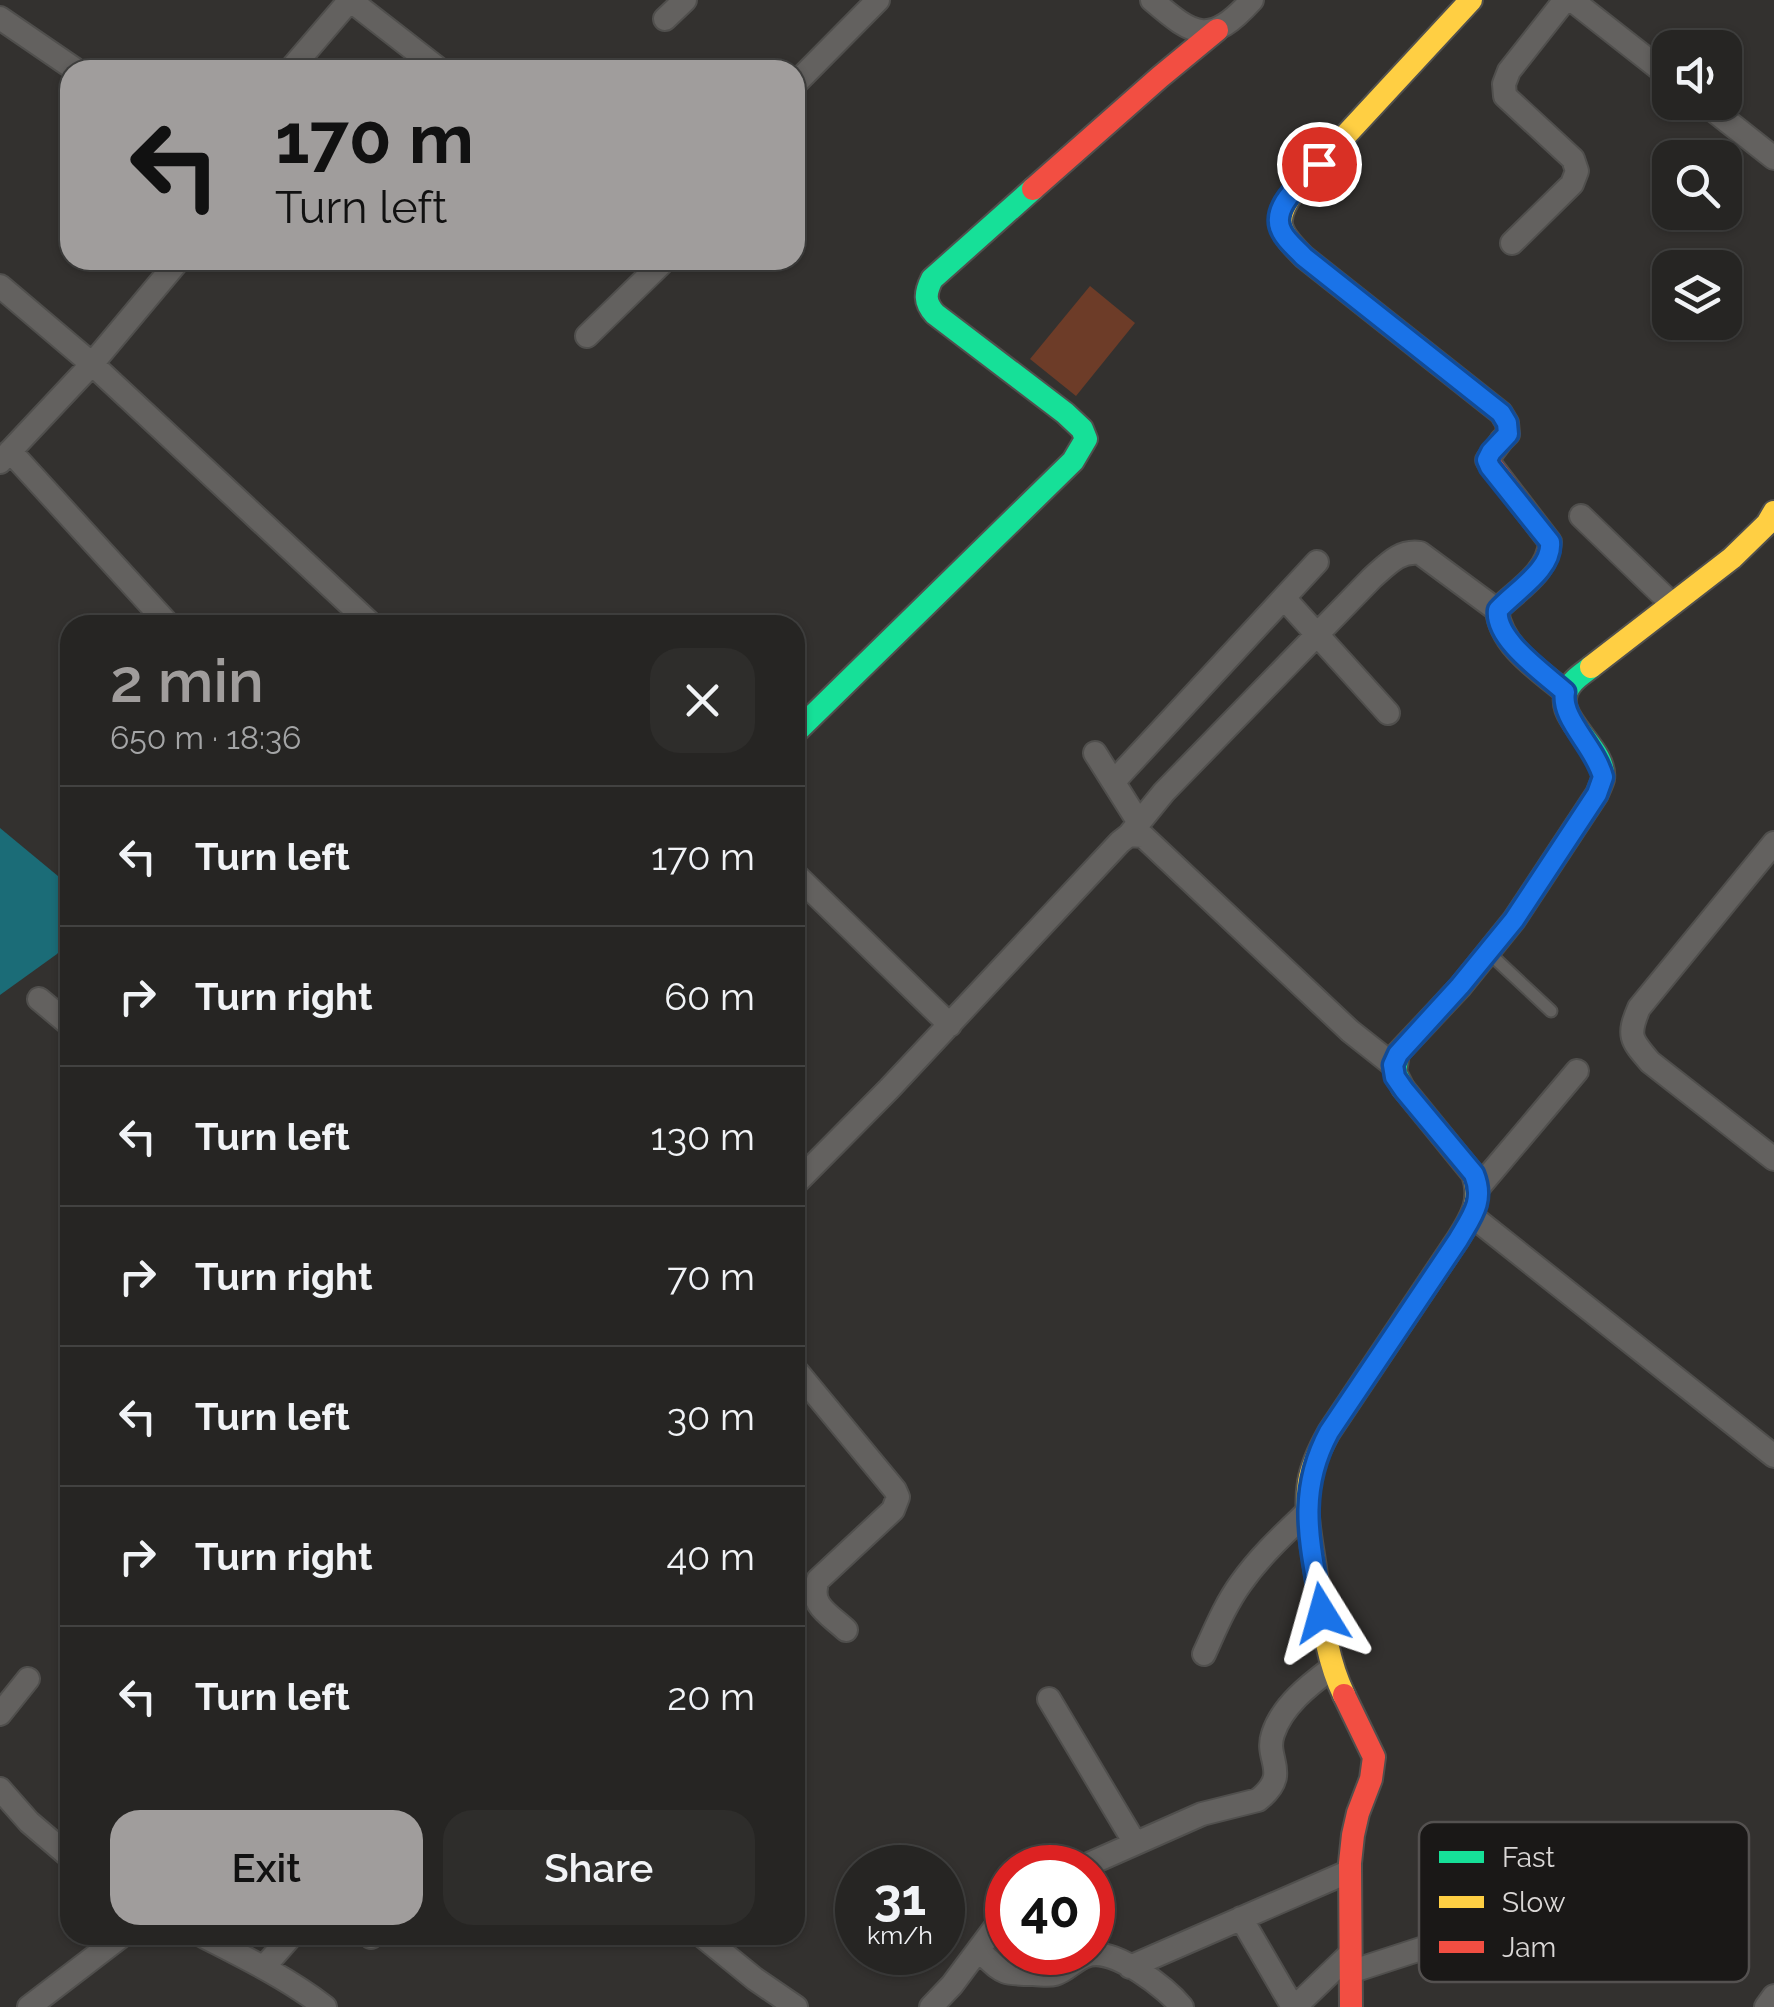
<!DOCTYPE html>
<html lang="en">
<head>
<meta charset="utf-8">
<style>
	:root { --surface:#262523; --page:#2e2d2b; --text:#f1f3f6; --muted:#a4a5a6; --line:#424241; --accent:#a09d9c }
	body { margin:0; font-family:Raleway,sans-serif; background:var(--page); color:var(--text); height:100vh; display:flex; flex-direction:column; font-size:38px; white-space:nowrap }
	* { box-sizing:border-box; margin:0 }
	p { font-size:32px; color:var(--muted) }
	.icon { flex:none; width:55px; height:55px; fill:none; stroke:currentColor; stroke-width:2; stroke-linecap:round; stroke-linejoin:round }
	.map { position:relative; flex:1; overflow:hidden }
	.panel { position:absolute; left:60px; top:615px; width:745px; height:1330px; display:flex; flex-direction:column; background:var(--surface); border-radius:30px; box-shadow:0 2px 8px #0004,0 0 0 2px var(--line) }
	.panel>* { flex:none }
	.top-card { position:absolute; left:60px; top:60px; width:745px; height:210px; border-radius:30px; box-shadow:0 2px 8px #0004,0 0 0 2px var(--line); background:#a09d9c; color:#111; overflow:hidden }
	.controls { position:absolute; left:1652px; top:30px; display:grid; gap:20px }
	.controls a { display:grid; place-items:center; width:90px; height:90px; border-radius:20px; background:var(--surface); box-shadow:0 2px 8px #0004,0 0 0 2px var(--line); font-size:50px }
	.speed { position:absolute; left:835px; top:1845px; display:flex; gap:20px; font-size:50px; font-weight:700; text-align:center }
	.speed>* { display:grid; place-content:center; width:130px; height:130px; border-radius:50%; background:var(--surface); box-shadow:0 2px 8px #0004,0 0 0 2px var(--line); line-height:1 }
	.speed small { font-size:25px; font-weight:400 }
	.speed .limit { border:15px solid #d22; background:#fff; color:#111 }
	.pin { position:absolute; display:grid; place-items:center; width:85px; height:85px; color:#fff; margin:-42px; border:5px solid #fff; border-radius:50%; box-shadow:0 2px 10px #0007 }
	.me { position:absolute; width:110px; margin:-55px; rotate:352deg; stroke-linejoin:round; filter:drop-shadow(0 0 8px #0008) }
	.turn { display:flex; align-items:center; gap:35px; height:210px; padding:0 50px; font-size:45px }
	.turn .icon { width:130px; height:130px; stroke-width:2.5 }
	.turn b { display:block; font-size:70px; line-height:85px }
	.round { display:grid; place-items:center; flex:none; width:105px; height:105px; border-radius:30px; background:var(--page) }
	.head { display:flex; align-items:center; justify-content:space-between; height:170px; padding:0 50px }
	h1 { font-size:60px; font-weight:600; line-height:75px; color:var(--accent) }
	.cta { display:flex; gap:20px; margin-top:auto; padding:20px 50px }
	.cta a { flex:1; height:115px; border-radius:30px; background:var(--accent); color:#111; font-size:40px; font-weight:600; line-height:115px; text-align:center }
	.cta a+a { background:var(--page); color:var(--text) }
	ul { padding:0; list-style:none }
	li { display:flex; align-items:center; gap:30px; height:140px; padding:0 50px; border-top:2px solid var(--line) }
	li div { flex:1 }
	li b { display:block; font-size:38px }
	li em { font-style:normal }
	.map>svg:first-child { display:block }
	.green { fill:#6d3c28 }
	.water { fill:#1b6c77 }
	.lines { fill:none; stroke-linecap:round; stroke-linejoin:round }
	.lane-casing { stroke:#504f4d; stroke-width:15 }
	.street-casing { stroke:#504f4d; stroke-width:26 }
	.fast-casing { stroke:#504f4d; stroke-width:26 }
	.slow-casing { stroke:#504f4d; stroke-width:26 }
	.jam-casing { stroke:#504f4d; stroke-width:26 }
	.lane { stroke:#63615f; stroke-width:11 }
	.street { stroke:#63615f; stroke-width:22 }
	.fast { stroke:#16e098; stroke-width:22 }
	.slow { stroke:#ffcf43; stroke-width:22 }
	.jam { stroke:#f24e42; stroke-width:22 }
	.route-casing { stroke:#114b97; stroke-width:25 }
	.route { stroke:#1a73e8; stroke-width:18 }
	.key { fill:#1a1817; stroke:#545150; stroke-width:2.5 }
	.key-label { font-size:28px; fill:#dad7d6 }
</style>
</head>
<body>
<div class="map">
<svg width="1774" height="2007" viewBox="0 0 1774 2007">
	<rect width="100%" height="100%" fill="#33312f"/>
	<!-- green -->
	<path class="green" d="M1090,286L1135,323L1076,396L1030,359Z"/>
	<!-- water -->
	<path class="water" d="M0,828L70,886V939L57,954L0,995Z"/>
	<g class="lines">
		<defs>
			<path id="lane" d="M1488,952L1551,1011"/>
			<path id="street" d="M350,0L440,70
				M1152,0C1195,37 1210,46 1252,0
				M1572,0L1670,77
				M0,18L76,70
				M665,19L685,0
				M290,70L350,0
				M795,84L878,0
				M1703,102L1774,158
				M1512,243L1572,184L1577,171L1573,159L1505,96L1504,84L1509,71L1565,0
				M0,286L92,364L372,625
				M587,336L665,260
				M10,451L169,625
				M0,462L92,364L179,260
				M1581,516L1672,604
				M1284,598L1388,713
				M1095,753L1138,821
				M1118,777L1317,562
				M1129,835L1164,792L1372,578C1387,565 1399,550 1420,553L1497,610
				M1774,843L1639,1008C1627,1036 1631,1040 1650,1062L1774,1159
				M795,874L950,1025
				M39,999L70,1025
				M795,1184L889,1089L1120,842L1129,835L1143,836L1350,1031L1393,1065
				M1479,1187L1577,1071
				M1472,1216L1774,1456
				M795,1369L895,1490L898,1497L893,1510L818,1580C808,1605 829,1614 846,1630
				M1204,1654C1215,1630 1225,1605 1241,1583C1260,1556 1284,1534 1307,1512
				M1049,1699L1135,1843
				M0,1714L28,1679
				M0,1789L29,1822L70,1857
				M1080,1868L1202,1814L1258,1800C1292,1773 1264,1760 1273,1734C1282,1706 1309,1685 1332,1668
				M1241,1918L1293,2007
				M201,1935C244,1957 287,1978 325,2007
				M369,1935L371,1937
				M701,1935L755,1979L796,2007
				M978,1950C1003,1972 999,1974 1032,1974C1040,1974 1048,1976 1055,1974C1068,1970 1076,1958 1089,1955C1115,1948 1166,1988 1182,2007
				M264,1967L292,1935
				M1130,1967L1350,1871
				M1350,1972L1470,1933L1520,1911H1540L1573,1936
				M29,2007L123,1935
				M931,2007L952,1985L1008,1910
				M1295,2007L1350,1954
				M1766,2007L1774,1996"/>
			<path id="fast" d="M795,733L1073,461L1086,439L1082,429L1065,413L935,314C924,302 925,293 932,279L1033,189
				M1403,1088L1395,1072L1398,1053L1460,987L1514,920L1597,794C1598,791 1602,783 1603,779C1608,745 1542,714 1573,682C1578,676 1585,672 1591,667"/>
			<path id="slow" d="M1471,0L1294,191C1272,222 1279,232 1304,257L1501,413L1507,423L1508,434L1502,440
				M1591,667L1732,558L1767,524L1774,512
				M1344,1695C1326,1658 1322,1616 1316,1575C1312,1544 1304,1513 1309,1482C1312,1464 1320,1448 1329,1432L1458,1239C1472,1217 1482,1200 1473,1174L1403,1088"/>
			<path id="jam" d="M1033,189L1160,77L1217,30
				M1502,440L1487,460L1550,542C1548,573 1517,590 1497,610C1501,647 1539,670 1565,692
				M1344,1695L1374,1757L1371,1779L1358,1813L1353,1835L1350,1863L1351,2007"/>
		</defs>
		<!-- lane casing -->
		<use href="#lane" class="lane-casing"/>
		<!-- street casing -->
		<use href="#street" class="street-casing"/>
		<!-- fast casing -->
		<use href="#fast" class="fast-casing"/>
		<!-- slow casing -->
		<use href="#slow" class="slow-casing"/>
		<!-- jam casing -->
		<use href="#jam" class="jam-casing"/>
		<!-- lane -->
		<use href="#lane" class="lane"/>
		<!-- street -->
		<use href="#street" class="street"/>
		<!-- fast -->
		<use href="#fast" class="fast"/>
		<!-- slow -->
		<use href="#slow" class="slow"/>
		<!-- jam -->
		<use href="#jam" class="jam"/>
	</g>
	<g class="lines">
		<defs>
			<path id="route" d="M1319,164C1304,181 1268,207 1282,232C1287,242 1297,249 1304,257L1501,413L1507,423L1508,434L1491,452L1487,460L1490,467L1550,542C1553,569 1515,591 1498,610C1494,639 1544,673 1565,692C1560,719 1595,746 1603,777L1597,794L1514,920L1460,986L1398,1054L1393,1065L1395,1077L1404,1090L1474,1174C1485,1201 1472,1216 1458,1240L1329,1432C1295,1495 1311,1546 1322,1613"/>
		</defs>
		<!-- route casing -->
		<use href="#route" class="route-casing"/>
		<!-- route -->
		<use href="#route" class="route"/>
	</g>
	<!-- legend -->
	<rect x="1419" y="1822" width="330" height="160" rx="15" class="key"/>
	<rect x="1439" y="1851" width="45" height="12" fill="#16e098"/>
	<rect x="1439" y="1896" width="45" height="12" fill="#ffcf43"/>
	<rect x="1439" y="1941" width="45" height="12" fill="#f24e42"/>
	<g class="key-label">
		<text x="1502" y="1867">Fast</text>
		<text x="1502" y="1912">Slow</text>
		<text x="1502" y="1957">Jam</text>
	</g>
</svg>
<div class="controls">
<a><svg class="icon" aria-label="sound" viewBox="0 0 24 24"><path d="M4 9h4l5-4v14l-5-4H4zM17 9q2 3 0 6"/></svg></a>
<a><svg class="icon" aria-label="search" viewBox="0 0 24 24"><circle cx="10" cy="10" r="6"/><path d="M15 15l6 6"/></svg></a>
<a><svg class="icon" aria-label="layers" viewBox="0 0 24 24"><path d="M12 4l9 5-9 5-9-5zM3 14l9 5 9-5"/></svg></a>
</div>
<div class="speed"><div>31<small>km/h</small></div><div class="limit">40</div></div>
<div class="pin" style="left:1319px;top:164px;background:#d93025"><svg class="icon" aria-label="arrive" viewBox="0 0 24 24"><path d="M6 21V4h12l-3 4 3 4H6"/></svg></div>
<svg class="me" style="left:1322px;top:1613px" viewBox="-20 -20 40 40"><path d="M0-17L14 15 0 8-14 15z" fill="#1a73e8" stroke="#fff" stroke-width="4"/></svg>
<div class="top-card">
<div class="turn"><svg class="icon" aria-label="left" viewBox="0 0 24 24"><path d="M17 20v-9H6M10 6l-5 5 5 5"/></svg><div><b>170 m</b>Turn left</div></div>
</div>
<section class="panel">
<div class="head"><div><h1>2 min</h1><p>650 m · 18:36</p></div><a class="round"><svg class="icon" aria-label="close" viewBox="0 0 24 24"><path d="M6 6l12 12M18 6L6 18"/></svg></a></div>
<ul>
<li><svg class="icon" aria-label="left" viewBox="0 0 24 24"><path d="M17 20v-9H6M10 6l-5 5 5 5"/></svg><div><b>Turn left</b></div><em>170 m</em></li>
<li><svg class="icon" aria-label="right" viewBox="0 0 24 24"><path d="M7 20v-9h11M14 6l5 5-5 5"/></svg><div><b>Turn right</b></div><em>60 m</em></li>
<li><svg class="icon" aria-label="left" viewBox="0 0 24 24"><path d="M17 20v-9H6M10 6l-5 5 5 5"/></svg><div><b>Turn left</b></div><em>130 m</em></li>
<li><svg class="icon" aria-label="right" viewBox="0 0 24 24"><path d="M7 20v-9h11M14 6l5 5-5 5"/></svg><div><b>Turn right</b></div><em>70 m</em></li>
<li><svg class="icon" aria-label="left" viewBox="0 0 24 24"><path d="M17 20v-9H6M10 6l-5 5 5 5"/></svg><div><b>Turn left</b></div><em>30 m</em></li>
<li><svg class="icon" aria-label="right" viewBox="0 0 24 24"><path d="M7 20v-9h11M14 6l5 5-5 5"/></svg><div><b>Turn right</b></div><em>40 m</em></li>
<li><svg class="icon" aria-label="left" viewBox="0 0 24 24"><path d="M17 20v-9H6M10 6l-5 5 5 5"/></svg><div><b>Turn left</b></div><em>20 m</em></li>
</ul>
<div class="cta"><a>Exit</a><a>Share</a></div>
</section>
</div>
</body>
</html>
